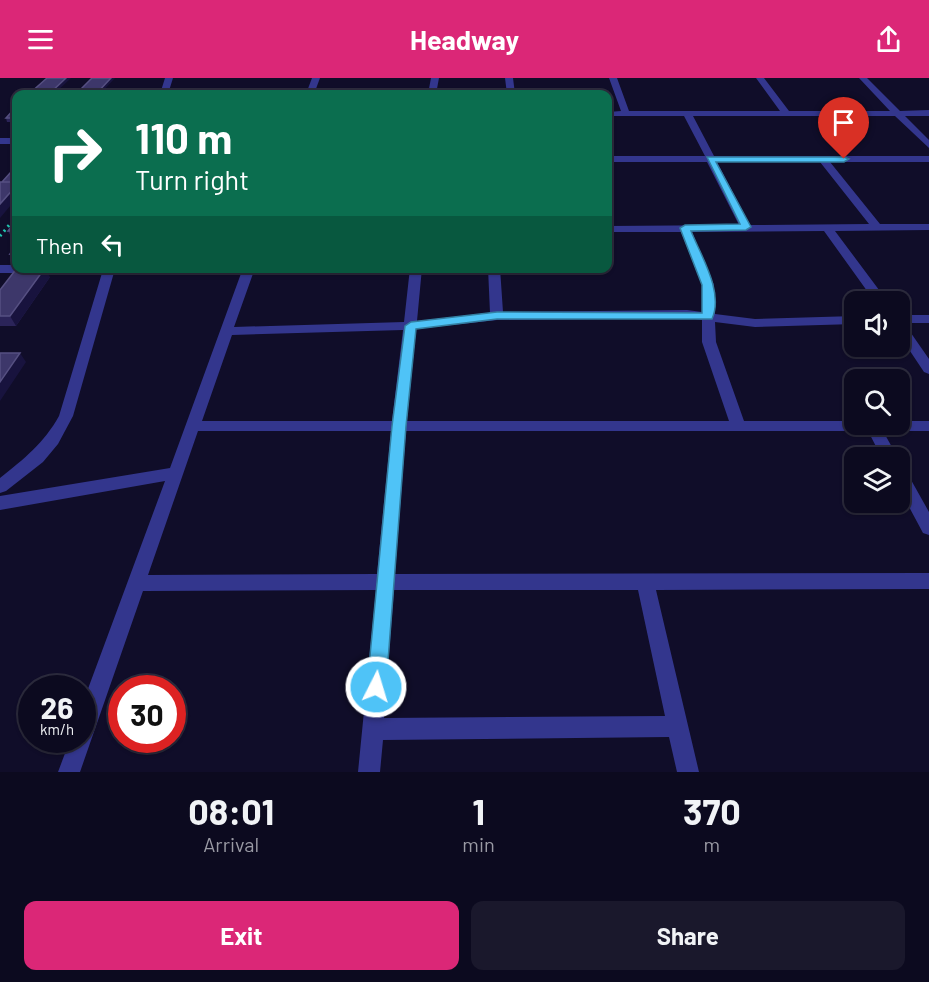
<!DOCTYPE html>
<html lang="en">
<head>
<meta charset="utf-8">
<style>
	:root { --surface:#0c0a1f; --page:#1a182c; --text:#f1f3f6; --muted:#9a9aa4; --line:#2c2b3d; --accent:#db2777 }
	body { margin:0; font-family:Barlow,sans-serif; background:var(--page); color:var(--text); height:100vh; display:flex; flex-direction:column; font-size:22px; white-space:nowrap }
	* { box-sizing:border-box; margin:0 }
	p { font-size:20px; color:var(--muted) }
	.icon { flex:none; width:33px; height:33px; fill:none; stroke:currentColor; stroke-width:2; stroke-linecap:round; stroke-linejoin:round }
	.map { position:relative; height:694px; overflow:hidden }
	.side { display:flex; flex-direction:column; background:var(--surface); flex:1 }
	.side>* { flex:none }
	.banner { position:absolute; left:12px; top:12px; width:600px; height:183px; border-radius:12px; box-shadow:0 2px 4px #0004,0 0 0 2px var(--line); background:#0b6e4f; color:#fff; overflow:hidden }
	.fabs { position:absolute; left:844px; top:213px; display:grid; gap:12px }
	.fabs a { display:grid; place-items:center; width:66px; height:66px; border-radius:12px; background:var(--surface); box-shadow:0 2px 4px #0004,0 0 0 2px var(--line); font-size:30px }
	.speed { position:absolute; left:18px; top:597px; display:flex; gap:12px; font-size:30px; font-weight:700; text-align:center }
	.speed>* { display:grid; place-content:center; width:78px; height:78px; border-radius:50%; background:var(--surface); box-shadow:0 2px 4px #0004,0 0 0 2px var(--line); line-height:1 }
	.speed small { font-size:15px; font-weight:400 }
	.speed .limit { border:9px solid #d22; background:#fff; color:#111 }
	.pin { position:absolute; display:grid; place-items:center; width:51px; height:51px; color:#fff; margin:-62px -26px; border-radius:50% 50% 50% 0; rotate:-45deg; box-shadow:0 0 6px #0007 }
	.pin .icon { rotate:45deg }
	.me { position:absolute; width:66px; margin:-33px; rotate:5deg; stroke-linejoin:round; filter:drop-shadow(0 0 4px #0008) }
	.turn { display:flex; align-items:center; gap:21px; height:126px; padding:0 24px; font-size:27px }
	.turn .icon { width:78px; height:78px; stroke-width:2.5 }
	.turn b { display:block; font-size:42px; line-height:51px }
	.then { display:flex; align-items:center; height:57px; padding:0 24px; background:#0003; gap:12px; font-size:22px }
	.eta { display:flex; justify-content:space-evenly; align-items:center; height:102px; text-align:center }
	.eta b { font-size:36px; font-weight:700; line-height:42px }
	.action { display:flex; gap:12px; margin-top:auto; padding:12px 24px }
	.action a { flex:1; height:69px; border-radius:12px; background:var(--accent); color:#fff; font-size:24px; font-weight:700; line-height:69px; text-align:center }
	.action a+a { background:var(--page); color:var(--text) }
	header { display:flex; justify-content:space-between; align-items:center; height:78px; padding:0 24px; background:var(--accent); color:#fff; font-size:27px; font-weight:700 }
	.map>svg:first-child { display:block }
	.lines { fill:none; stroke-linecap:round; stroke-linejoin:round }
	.path { stroke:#22c6b1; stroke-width:3; stroke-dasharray:2 4; stroke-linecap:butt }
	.minor { fill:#33368d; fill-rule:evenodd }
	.wall { fill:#2b2459 }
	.shaded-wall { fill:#18133e }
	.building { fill:#3d376a; stroke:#565082; stroke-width:1.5 }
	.route { fill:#4fc3f7; stroke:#337fa1; stroke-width:1.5 }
</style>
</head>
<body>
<header><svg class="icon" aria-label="menu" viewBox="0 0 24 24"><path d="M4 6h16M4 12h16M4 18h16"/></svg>Headway<svg class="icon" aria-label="share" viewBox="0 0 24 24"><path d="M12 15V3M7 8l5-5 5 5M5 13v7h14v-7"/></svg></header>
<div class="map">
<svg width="929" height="694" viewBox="0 0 929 694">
	<rect width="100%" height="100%" fill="#100d29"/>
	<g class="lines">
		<!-- path -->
		<path class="path" d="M0,158L16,139"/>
		<!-- minor -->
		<path class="minor" d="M165,0H173L168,16H160Z
			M312,0H320L314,16H306Z
			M431,0H439L436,16H428Z
			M505,0H513L515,16H507Z
			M609,0H617L629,33H780L756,0H764L789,33H890L859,0H867L900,33L929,32V38H905L929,62V70L895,38H693L714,78H929V84H830L880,146H929V152L835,153L888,224H875L824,153L692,154L714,207L715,236L755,241L855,238V246L755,249L715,244L716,264L744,343H855V346H900V343H929V353H883L898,380H882L868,353H406L395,496L929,495V511L656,512L699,694H677L669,659L383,662L380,694H358L376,512L143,513L80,694H58L70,662H82V627L165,403L0,432V418L170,390L243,190H255L234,249L404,244L410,190H422L417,243L490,235L488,190H500L503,234L687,232L702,234V207L681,154H608V148L739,147L707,84H608V78H705L684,38H608V34L621,33ZM717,84H820L869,146L750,147ZM687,240L702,242V264L729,343H407L416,251L497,242ZM403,252L392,343H202L232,257ZM198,353H391L377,496L148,497ZM394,512H638L665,638L384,640Z
			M0,60H16V66H0Z
			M0,187H16V190L115,191L73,338L58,366L43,384L6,413L0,415V400C24,381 44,365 59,338L102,195H0Z
			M900,237H929V245H904L929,281V296L924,294L900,258Z
			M900,391L906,393L929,434V457L923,455L900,412Z"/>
	</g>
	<!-- wall -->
	<path class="wall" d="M16,29V44H7L6,40Z
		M16,143V162H13L8,153Z
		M16,167V184H15L10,176Z
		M50,199L16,248H0V212Z"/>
	<!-- shaded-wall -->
	<path class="shaded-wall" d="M66,0H71L54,16H49Z
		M111,0H115L100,16H96Z
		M16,108V121L0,140V126Z
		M45,190L50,199L16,248L10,238Z
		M20,275L26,284L0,323V304Z"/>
	<!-- building -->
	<path class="building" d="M47,0H66L49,16H29Z
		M92,0H111L96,16H76Z
		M16,29V40H6Z
		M11,94H16V104H2Z
		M0,104H16V108L0,126Z
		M16,143V153H8Z
		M16,167V175L10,176Z
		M17,190H45L10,238H0V212Z
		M0,275H20L0,304Z"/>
	<!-- route -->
	<path class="route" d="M707,79H844L849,81L844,84H716L751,149L746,152L691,153C701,178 724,214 712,241H497L416,251L406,348L386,609L383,616L376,618L370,616L367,609L392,348L405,248L411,244L497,234L702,235V207L680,150L685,147L740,146Z"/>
</svg>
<div class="fabs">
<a><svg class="icon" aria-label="sound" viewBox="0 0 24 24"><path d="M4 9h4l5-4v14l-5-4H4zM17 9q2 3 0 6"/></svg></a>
<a><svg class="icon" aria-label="search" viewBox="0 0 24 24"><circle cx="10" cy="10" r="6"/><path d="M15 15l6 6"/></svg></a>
<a><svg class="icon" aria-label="layers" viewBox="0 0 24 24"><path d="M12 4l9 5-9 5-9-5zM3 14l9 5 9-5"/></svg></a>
</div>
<div class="speed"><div>26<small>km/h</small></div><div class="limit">30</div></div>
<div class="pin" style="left:844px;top:81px;background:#d93025"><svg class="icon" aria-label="arrive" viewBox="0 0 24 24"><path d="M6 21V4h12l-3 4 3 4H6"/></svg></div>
<svg class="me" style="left:376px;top:609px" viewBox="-20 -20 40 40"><circle r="17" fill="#4fc3f7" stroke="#fff" stroke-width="3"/><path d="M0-11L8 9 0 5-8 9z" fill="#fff"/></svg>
<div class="banner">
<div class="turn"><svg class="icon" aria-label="right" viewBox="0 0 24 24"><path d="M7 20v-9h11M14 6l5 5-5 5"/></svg><div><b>110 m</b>Turn right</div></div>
<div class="then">Then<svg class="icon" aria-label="left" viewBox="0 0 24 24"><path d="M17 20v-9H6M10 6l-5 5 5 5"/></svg></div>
</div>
</div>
<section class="side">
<div class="eta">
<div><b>08:01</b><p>Arrival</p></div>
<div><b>1</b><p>min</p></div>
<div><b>370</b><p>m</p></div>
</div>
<div class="action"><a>Exit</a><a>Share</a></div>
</section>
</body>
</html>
